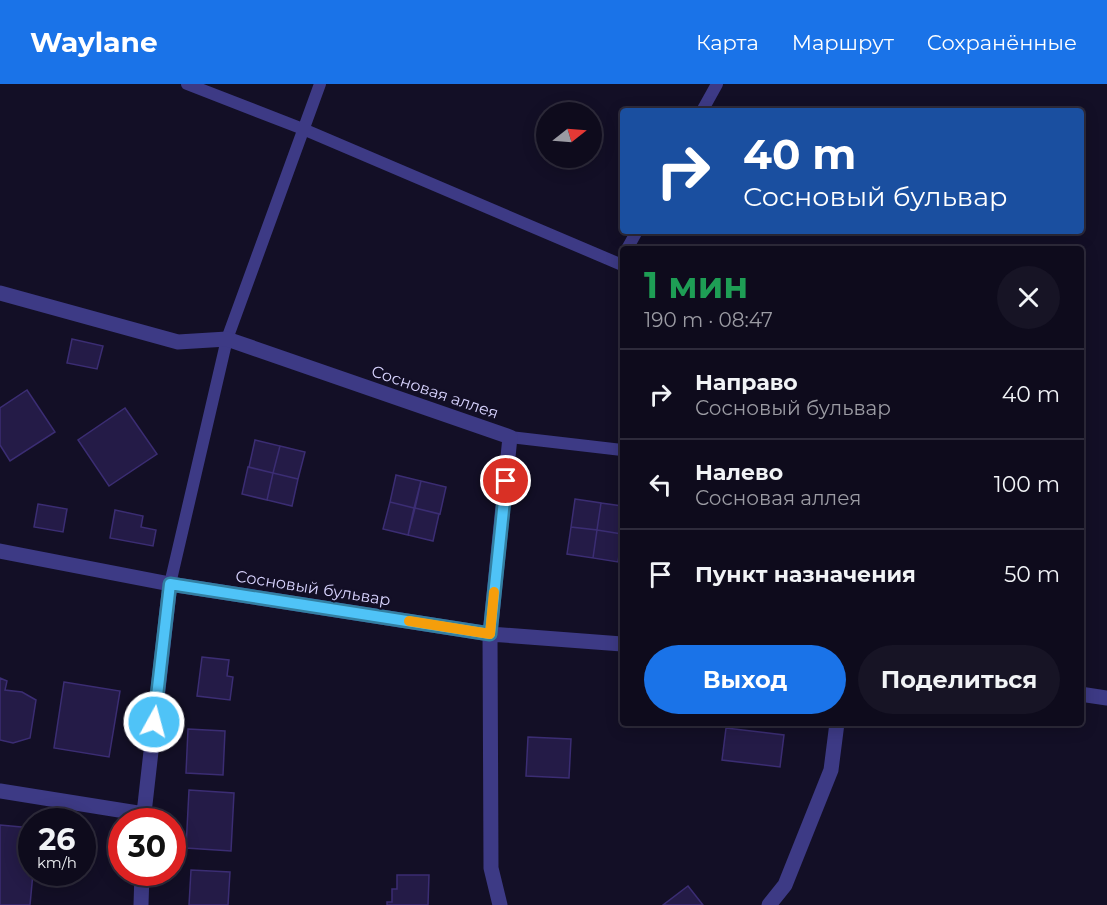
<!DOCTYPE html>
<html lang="ru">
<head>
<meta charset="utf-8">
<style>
	:root { --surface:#0e0b1c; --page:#171425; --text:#f1f3f6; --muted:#9b9ba3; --line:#2e2b3b; --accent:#1a73e8 }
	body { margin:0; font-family:Montserrat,sans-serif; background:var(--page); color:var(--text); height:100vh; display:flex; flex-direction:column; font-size:22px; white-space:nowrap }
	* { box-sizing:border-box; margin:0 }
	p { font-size:20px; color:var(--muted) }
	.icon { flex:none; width:33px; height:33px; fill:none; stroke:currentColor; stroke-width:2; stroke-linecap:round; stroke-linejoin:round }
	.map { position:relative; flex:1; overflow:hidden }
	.details { position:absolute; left:620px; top:162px; width:464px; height:480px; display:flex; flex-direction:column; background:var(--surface); border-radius:6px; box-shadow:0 3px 15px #0003,0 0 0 2px var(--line) }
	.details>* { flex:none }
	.banner { position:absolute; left:620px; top:24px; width:464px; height:126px; border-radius:6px; box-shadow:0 3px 15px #0003,0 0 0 2px var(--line); background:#1a4fa0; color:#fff; overflow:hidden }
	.needle { width:39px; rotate:73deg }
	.fabs { position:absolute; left:536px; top:18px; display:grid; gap:12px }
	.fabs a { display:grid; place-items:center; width:66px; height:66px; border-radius:50%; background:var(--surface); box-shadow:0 3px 15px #0003,0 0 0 2px var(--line); font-size:30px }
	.speed { position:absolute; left:18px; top:724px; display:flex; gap:12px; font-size:30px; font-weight:700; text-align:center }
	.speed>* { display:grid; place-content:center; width:78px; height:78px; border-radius:50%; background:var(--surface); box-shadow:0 3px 15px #0003,0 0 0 2px var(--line); line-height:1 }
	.speed small { font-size:15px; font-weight:400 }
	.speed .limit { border:9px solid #d22; background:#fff; color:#111 }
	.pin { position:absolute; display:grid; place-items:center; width:51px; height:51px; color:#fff; margin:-26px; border:3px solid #fff; border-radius:50%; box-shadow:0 2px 6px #0007 }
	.me { position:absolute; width:66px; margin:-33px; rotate:7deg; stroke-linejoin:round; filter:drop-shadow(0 0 4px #0008) }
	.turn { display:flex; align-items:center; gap:21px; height:126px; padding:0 24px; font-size:27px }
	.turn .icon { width:78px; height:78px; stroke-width:2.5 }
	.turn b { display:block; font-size:42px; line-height:51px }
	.round { display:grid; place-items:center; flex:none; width:63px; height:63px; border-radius:32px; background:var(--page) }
	.headline { display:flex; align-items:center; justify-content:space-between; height:102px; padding:0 24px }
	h1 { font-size:36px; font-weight:700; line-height:45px; color:#1e9e55 }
	.primary-button { display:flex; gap:12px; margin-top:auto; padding:12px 24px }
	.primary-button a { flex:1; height:69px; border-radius:36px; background:var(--accent); color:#fff; font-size:24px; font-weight:700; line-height:69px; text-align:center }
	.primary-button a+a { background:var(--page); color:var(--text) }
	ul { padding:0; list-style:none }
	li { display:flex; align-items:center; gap:18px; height:90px; padding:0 24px; border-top:2px solid var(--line) }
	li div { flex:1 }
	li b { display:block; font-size:22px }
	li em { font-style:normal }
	header { display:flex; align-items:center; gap:36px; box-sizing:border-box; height:84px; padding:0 30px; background:var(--accent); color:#fff }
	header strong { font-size:28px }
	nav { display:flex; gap:33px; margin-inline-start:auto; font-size:21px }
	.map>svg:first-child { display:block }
	.building { fill:#241b47; stroke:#3b2d73; stroke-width:1.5 }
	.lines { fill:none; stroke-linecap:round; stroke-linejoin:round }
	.service { stroke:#3d3a85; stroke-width:12 }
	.minor { stroke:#3d3a85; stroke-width:15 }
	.route-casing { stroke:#337fa1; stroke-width:15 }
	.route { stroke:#4fc3f7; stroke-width:10 }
	.slow { stroke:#f59e0b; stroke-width:10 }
	.labels { text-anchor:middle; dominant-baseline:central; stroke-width:4.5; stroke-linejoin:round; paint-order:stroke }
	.street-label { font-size:16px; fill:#d9d4ff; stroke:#130f26 }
</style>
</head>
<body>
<header>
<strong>Waylane</strong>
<nav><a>Карта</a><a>Маршрут</a><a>Сохранённые</a></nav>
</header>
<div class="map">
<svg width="1107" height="821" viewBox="0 0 1107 821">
	<rect width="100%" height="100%" fill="#130f26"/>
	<!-- building -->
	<path class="building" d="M72,255L103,262L97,285L67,279Z
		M27,306L55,348L10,377L0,361V324Z
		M125,324L157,370L109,402L78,356Z
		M255,356L280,362L273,389L249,383Z
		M280,362L305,368L298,395L273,389Z
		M248,383L273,389L267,416L242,410Z
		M273,389L298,395L292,422L267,416Z
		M396,391L421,397L414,424L390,418Z
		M421,397L446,403L440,430L415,424Z
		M575,415L601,419L597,446L571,443Z
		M390,418L414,424L408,451L383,445Z
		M601,419L622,422V450L597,446Z
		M38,420L67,425L63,448L34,443Z
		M415,424L439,430L433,457L408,451Z
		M115,426L143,432L141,443L156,446L153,462L110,454Z
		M571,443L597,446L593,474L567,470Z
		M597,446L622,450L618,478L593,474Z
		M202,573L229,576L227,592L233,593L230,616L197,612Z
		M0,594L7,597L5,606L22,608L36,616L30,654L13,659L0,656Z
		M64,598L120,607L109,673L54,664Z
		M726,644L784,651L780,683L722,676Z
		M188,645L225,647L223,691L186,689Z
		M528,653L571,655L569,694L526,692Z
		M189,706L234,709L231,767L186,764Z
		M0,741L32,744L33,789L30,821H0Z
		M191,786L230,788L228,821H189Z
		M397,791H429L428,821H387V818H392V805H397Z
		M688,802L703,821H663Z"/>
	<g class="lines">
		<!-- service -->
		<path class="service" d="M187,0L303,45L622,181
			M702,27L717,0
			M627,165L637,147
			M510,353L622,366
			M170,500L227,255L320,0"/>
		<!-- minor -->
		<path class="minor" d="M0,209L178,258L227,255L510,353L490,550L491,784L500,821
			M0,467L170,500L490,550L622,560
			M1080,610L1107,614
			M0,707L144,730
			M143,738L170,500
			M141,821L142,789
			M769,821L785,801L831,686L837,639"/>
	</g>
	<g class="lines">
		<defs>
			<path id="route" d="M154,638L170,500L490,550L506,397"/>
		</defs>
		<!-- route casing -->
		<use href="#route" class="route-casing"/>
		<!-- route -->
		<use href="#route" class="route"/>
		<!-- slow -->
		<path class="slow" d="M409,537L490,550L494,508"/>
	</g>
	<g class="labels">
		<!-- street labels -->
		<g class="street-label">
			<text transform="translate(435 308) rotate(19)">Сосновая аллея</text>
			<text transform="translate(313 504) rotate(9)">Сосновый бульвар</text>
		</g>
	</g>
</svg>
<div class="fabs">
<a><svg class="needle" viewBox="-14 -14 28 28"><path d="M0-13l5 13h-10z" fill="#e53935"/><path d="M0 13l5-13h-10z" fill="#9b9ba3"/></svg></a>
</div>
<div class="speed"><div>26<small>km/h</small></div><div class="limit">30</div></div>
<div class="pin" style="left:506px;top:397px;background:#d93025"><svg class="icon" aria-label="arrive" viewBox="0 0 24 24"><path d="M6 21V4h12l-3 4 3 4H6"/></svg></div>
<svg class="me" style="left:154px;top:638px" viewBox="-20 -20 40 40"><circle r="17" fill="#4fc3f7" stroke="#fff" stroke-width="3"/><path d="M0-11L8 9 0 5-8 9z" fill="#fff"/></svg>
<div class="banner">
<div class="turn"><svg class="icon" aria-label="right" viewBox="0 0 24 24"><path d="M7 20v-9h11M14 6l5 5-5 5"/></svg><div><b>40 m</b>Сосновый бульвар</div></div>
</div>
<section class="details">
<div class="headline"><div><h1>1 мин</h1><p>190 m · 08:47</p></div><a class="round"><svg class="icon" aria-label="close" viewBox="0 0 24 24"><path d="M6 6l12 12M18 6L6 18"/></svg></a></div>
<ul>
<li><svg class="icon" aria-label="right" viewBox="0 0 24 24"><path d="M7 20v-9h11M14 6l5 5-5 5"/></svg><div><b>Направо</b><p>Сосновый бульвар</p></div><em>40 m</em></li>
<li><svg class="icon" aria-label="left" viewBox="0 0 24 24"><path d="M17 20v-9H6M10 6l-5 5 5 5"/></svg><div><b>Налево</b><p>Сосновая аллея</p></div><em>100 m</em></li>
<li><svg class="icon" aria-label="arrive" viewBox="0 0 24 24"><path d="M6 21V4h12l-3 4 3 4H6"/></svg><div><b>Пункт назначения</b></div><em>50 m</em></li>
</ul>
<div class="primary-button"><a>Выход</a><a>Поделиться</a></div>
</section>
</div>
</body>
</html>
